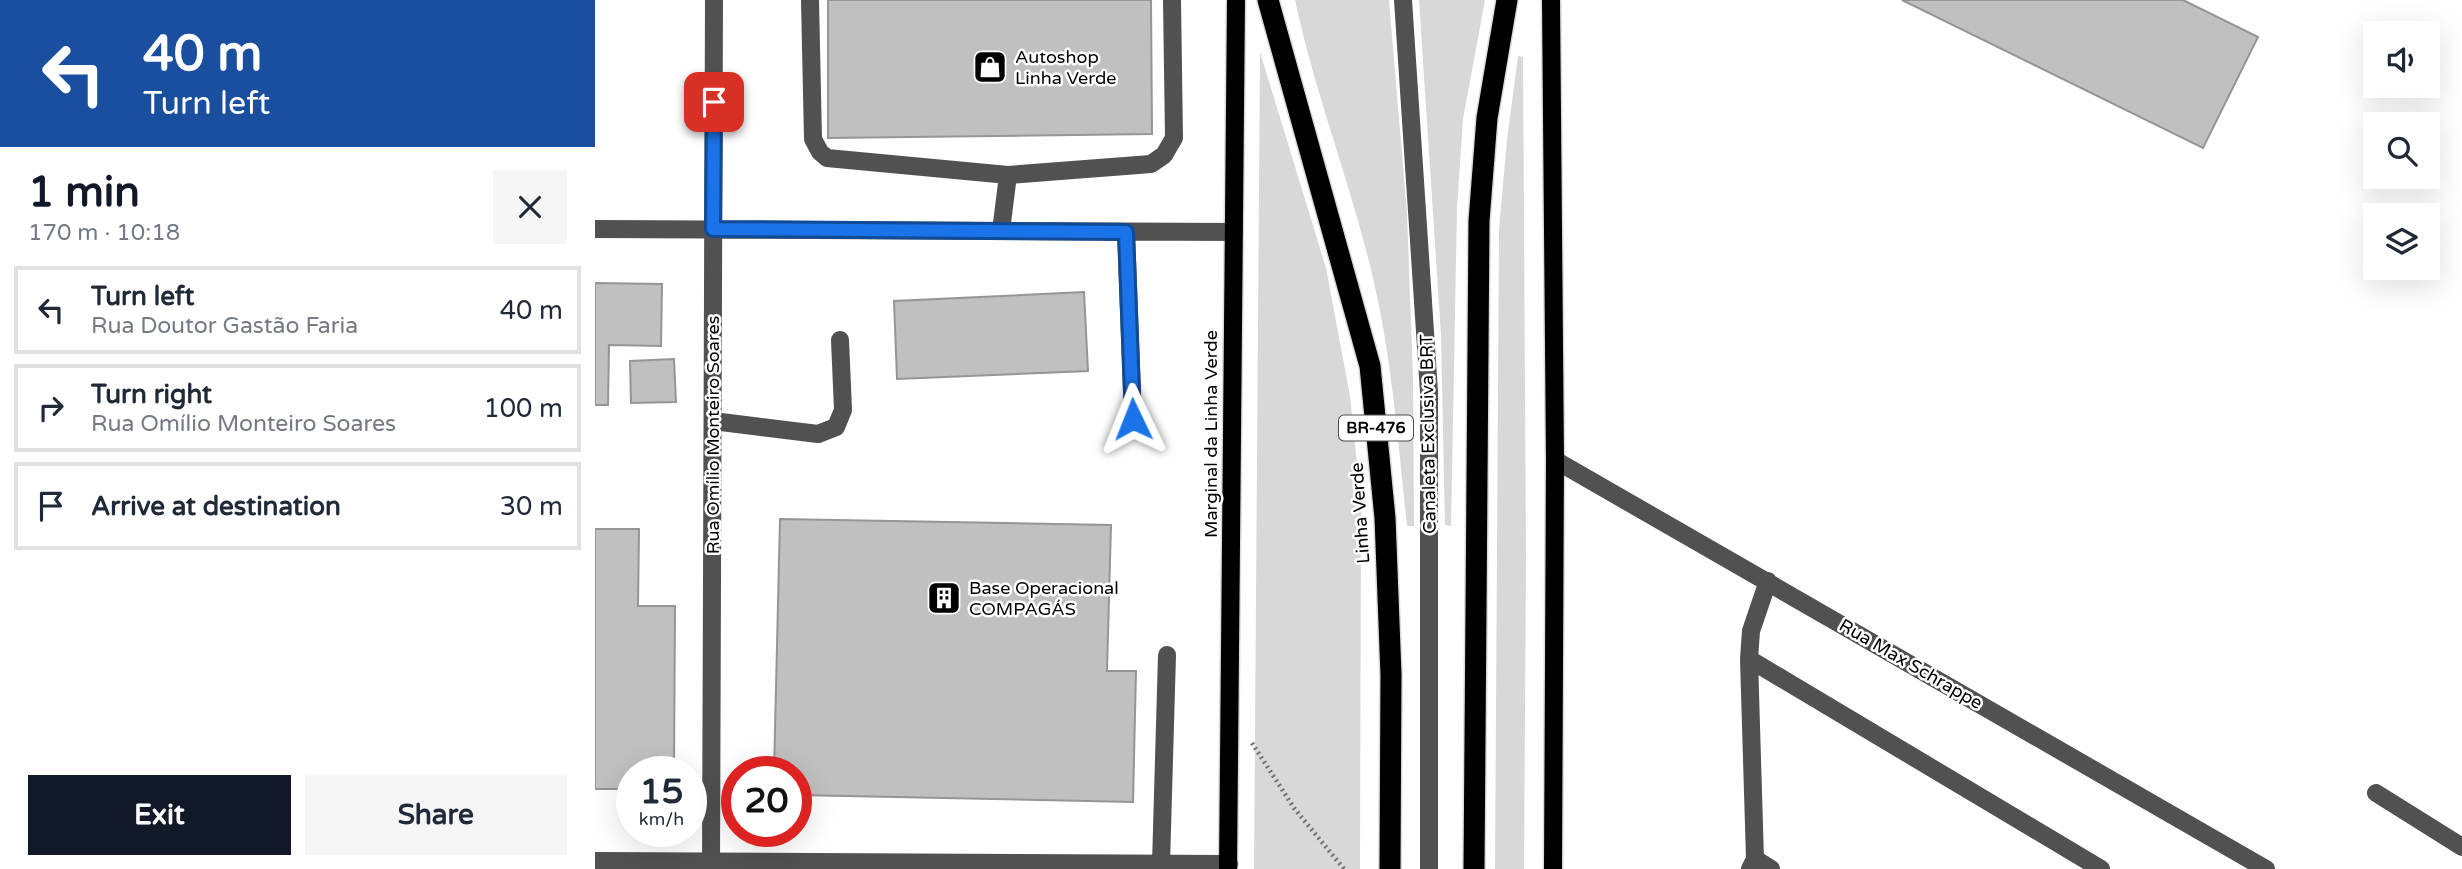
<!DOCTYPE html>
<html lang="en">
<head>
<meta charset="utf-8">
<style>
	:root { --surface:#fff; --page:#f6f6f7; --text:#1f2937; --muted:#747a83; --line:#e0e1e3; --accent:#111827 }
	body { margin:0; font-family:"Varela Round",sans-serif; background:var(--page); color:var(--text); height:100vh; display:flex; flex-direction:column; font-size:26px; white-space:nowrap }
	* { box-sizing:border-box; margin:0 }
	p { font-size:23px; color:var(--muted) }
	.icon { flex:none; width:38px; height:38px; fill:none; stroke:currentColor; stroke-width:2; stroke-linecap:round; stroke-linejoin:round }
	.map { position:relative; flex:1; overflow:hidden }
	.sheet { display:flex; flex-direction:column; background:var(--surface); width:595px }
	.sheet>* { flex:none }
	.banner { background:#1a4fa0; color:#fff; overflow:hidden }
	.fabs { position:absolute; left:1768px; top:21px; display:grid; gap:14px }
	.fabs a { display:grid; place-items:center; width:77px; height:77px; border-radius:0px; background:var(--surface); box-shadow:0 7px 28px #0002; font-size:35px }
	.speed { position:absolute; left:21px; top:756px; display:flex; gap:14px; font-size:35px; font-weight:700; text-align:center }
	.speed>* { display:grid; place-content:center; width:91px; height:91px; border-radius:50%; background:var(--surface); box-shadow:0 7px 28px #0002; line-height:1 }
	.speed small { font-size:18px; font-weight:400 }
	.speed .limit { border:10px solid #d22; background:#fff; color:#111 }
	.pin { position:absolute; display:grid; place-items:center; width:60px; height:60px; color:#fff; margin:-30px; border-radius:14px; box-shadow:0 4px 10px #0006 }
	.me { position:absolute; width:77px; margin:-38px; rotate:358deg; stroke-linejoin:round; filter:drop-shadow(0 0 5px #0008) }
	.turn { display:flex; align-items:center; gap:24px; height:147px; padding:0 28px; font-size:32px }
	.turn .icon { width:91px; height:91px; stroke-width:2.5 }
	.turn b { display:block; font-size:49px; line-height:60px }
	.round { display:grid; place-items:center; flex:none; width:74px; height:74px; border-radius:0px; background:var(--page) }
	.headline { display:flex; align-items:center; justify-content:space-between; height:119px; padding:0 28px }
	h1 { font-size:42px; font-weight:700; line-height:52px; color:var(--accent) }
	.primary-button { display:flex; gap:14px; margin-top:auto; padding:14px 28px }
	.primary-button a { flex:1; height:80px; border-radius:0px; background:var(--accent); color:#fff; font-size:28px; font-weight:700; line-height:80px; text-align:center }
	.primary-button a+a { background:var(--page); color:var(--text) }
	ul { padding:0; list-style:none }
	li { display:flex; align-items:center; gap:21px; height:88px; margin:0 14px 10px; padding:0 14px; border:4px solid var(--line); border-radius:0px }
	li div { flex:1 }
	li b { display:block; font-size:26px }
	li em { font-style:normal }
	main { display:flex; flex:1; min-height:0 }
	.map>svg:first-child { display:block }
	.green { fill:#d8d8d8 }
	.building { fill:#c0c0c0; stroke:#959595; stroke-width:2 }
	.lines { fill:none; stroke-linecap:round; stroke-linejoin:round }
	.major-casing { stroke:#dbdbdb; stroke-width:21 }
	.highway-casing { stroke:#dbdbdb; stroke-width:24 }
	.path { stroke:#737373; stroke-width:4.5; stroke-dasharray:2 3.5; stroke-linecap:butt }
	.minor { stroke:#515151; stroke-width:18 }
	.major { stroke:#000; stroke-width:18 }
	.highway { stroke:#000; stroke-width:21 }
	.route-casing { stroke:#114b97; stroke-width:18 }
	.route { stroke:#1a73e8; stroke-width:12 }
	.labels { text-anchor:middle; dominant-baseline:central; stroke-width:5; stroke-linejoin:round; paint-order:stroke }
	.shield { fill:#fff; stroke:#4c4c4c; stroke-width:2 }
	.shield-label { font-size:16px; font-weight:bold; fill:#000 }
	.poi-label { font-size:18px; fill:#000; stroke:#fff; text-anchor:start }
	.street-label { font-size:18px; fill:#000; stroke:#fff }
</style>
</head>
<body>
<main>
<section class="sheet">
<div class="banner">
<div class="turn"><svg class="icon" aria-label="left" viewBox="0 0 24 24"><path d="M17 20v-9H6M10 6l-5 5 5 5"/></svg><div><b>40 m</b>Turn left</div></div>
</div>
<div class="headline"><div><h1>1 min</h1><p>170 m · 10:18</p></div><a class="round"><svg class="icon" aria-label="close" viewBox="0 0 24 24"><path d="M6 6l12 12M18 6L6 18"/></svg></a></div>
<ul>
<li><svg class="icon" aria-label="left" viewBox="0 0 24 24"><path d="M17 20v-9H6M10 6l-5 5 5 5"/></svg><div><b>Turn left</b><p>Rua Doutor Gastão Faria</p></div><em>40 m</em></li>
<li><svg class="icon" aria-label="right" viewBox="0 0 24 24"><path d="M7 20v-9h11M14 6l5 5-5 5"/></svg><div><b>Turn right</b><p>Rua Omílio Monteiro Soares</p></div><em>100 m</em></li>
<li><svg class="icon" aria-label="arrive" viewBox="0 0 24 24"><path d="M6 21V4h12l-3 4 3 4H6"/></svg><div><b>Arrive at destination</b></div><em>30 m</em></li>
</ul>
<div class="primary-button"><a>Exit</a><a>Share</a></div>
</section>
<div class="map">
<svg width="1867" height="869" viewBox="0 0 1867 869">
	<rect width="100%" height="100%" fill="#fff"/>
	<!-- green -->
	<path class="green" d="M700,0H794L812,214L818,378L819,526H812C803,443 797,359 778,278C756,184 720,94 700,0Z
		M824,0H890L868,119L862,208L856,526L850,525L846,335Z
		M665,52L731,268L755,396L766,503L765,869H659Z
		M923,56L928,57L931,558L929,869H900L904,229L912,140Z"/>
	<!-- building -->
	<path class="building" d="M233,0H556L557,134L233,138Z
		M1307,0H1588L1663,37L1608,148Z
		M0,283L67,284L66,346L14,345L13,405H0Z
		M489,292L493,371L302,379L299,301Z
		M79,359L81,402L36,403L35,361Z
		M185,519L516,525L512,671H541L538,802L201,795V772H179Z
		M0,529H44L43,606H80L79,772H37V789H0Z"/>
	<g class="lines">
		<defs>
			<path id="major" d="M956,0L960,460L958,869
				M633,869L641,0"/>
			<path id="highway" d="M673,0L775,366L790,518L796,675L795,869
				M879,869L884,221L892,118L912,0"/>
		</defs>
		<!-- major casing -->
		<use href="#major" class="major-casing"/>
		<!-- highway casing -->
		<use href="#highway" class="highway-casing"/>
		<!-- path -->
		<path class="path" d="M657,743L699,808L749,869"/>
		<!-- minor -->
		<path class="minor" d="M215,0L218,139L225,152L232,158L413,175L556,164L569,155L579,138L577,0
			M808,0L834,392V869
			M0,229L639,232
			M406,231L413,175
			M531,232L538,419
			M118,421L223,434L241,427L248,410L245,340
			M960,460L1671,869
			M1154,659L1506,869
			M1781,793L1867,847
			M1160,859L1176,869
			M0,861L634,864
			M566,864L572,655
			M116,869L119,0
			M1155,869L1160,859L1154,659L1156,631L1173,581"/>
		<!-- major -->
		<use href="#major" class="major"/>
		<!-- highway -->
		<use href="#highway" class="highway"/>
	</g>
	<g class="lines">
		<defs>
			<path id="route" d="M119,102L118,229L531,232L538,419"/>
		</defs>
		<!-- route casing -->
		<use href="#route" class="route-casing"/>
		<!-- route -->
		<use href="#route" class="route"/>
	</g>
	<!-- icons -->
	<defs>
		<symbol id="shop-square" viewBox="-11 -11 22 22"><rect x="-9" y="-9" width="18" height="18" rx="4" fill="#000" stroke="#fff"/><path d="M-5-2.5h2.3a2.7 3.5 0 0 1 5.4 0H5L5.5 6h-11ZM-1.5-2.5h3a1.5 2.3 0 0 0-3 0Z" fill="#fff"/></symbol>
		<symbol id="building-square" viewBox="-11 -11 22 22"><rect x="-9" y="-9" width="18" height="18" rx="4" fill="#000" stroke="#fff"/><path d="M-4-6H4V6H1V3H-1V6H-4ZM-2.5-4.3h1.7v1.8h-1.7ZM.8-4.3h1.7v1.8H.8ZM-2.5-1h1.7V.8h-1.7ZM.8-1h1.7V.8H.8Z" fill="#fff"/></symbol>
	</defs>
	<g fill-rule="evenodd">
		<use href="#shop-square" x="376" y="48" width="38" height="38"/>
		<use href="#building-square" x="330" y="579" width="38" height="38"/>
	</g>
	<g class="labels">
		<!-- shield labels -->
		<rect class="shield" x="744" y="415.5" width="74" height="25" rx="5"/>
		<g class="shield-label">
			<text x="781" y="428">BR-476</text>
		</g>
		<!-- poi labels -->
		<g class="poi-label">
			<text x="420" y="57">Autoshop<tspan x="420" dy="21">Linha Verde</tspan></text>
			<text x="374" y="588">Base Operacional<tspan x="374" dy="21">COMPAGÁS</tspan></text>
		</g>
		<!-- street labels -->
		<g class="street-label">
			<text transform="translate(616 434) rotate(-90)">Marginal da Linha Verde</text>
			<text transform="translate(833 434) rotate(-91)">Canaleta Exclusiva BRT</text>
			<text transform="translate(118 435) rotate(-90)">Rua Omílio Monteiro Soares</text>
			<text transform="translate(765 513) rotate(-94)">Linha Verde</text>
			<text transform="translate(1316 664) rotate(30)">Rua Max Schrappe</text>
		</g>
	</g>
</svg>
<div class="fabs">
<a><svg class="icon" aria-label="sound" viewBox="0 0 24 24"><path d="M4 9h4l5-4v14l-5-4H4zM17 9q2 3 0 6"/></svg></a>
<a><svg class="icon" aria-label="search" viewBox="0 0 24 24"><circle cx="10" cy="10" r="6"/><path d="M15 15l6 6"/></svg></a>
<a><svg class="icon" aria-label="layers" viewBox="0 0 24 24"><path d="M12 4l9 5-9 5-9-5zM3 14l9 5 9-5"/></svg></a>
</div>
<div class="speed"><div>15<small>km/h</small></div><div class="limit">20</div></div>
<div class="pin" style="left:119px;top:102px;background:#d93025"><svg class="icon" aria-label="arrive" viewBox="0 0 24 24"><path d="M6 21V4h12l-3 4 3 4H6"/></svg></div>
<svg class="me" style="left:538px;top:419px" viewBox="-20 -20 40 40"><path d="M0-17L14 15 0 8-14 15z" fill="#1a73e8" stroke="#fff" stroke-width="4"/></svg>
</div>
</main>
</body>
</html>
